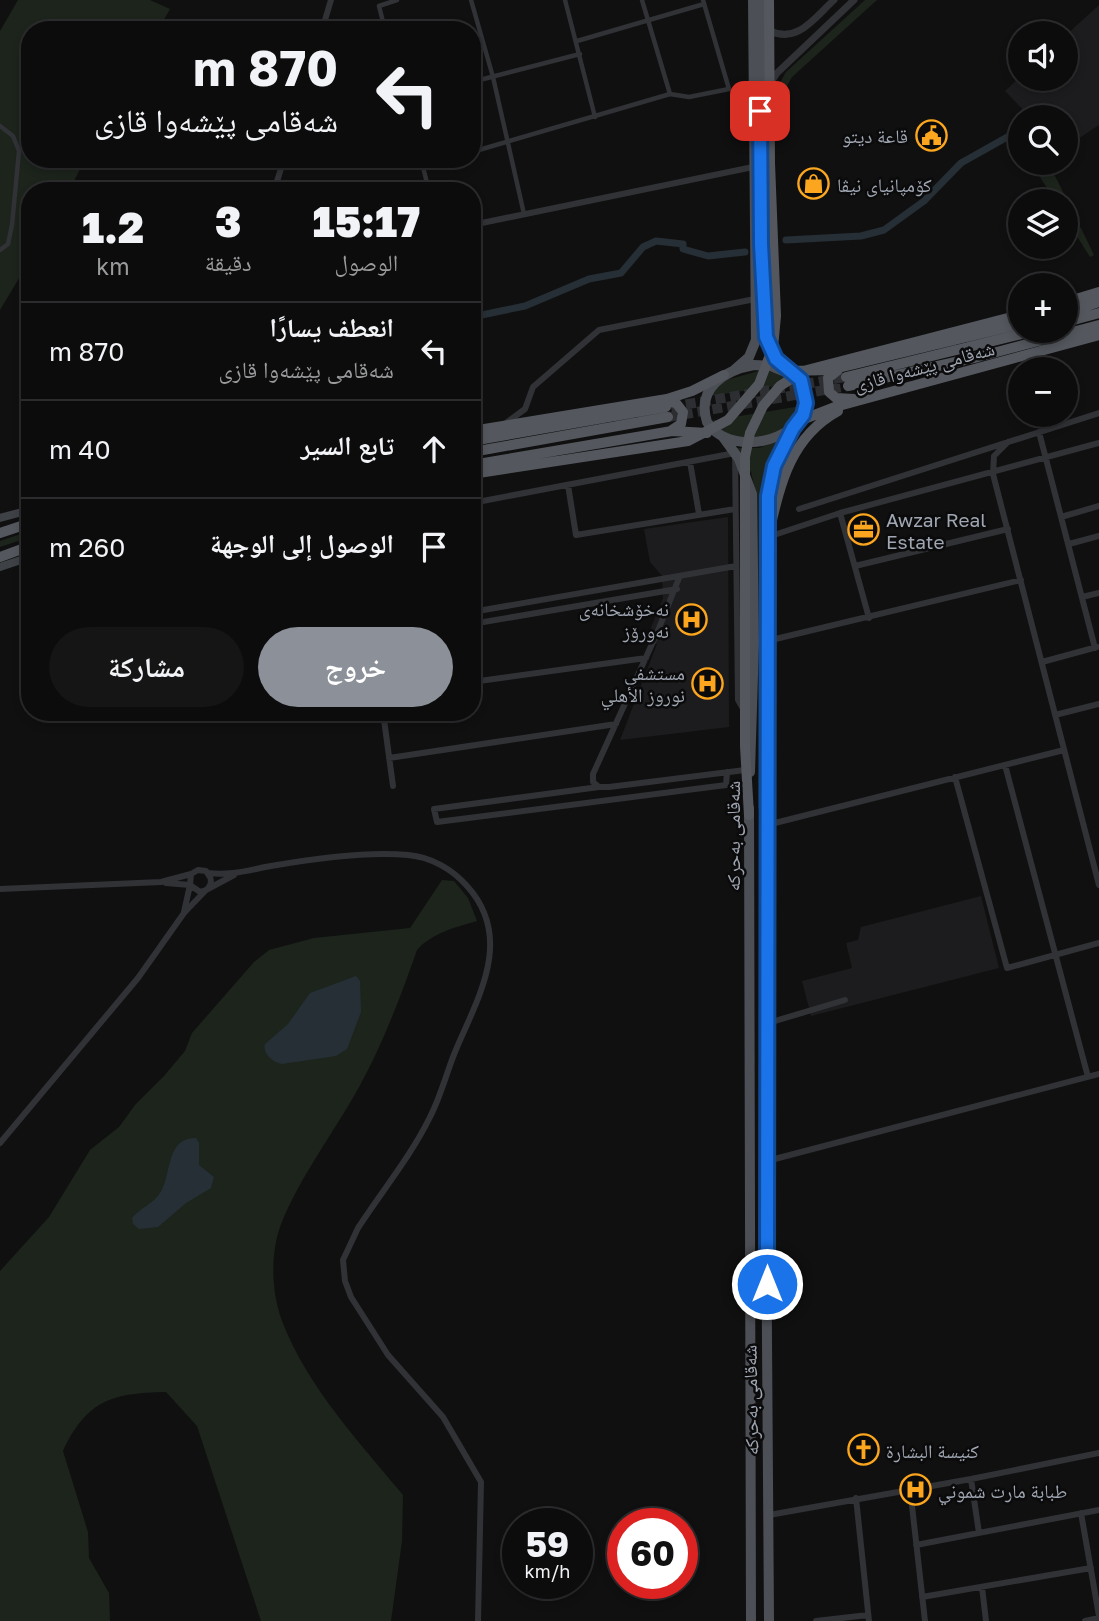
<!DOCTYPE html>
<html lang="ar">
<head>
<meta charset="utf-8">
<style>
	:root { --surface:#0c0c0d; --page:#151516; --text:#f1f3f6; --muted:#9a9b9d; --line:#2c2c2e; --accent:#8c9099 }
	body { margin:0; font-family:"Golos Text","Noto Naskh Arabic",sans-serif; background:var(--page); color:var(--text); direction:rtl; height:100vh; display:flex; flex-direction:column; font-size:26px; white-space:nowrap }
	* { box-sizing:border-box; margin:0 }
	p { font-size:23px; color:var(--muted) }
	.icon { flex:none; width:38px; height:38px; fill:none; stroke:currentColor; stroke-width:2; stroke-linecap:round; stroke-linejoin:round }
	.map { position:relative; flex:1; overflow:hidden; direction:ltr }
	.details { position:absolute; left:21px; top:182px; width:460px; height:539px; display:flex; flex-direction:column; background:var(--surface); border-radius:28px; box-shadow:0 4px 10px #0003,0 0 0 2px var(--line); direction:rtl }
	.details>* { flex:none }
	.hud { position:absolute; left:21px; top:21px; width:460px; height:147px; border-radius:28px; box-shadow:0 4px 10px #0003,0 0 0 2px var(--line); direction:rtl; background:#0c0c0d; color:var(--text); overflow:hidden }
	.tools { position:absolute; left:1008px; top:21px; display:grid; gap:14px }
	.tools a { display:grid; place-items:center; width:70px; height:70px; border-radius:50%; background:var(--surface); box-shadow:0 4px 10px #0003,0 0 0 2px var(--line); font-size:35px }
	.speed { position:absolute; left:502px; top:1508px; display:flex; gap:14px; font-size:35px; font-weight:700; text-align:center }
	.speed>* { display:grid; place-content:center; width:91px; height:91px; border-radius:50%; background:var(--surface); box-shadow:0 4px 10px #0003,0 0 0 2px var(--line); line-height:1 }
	.speed small { font-size:18px; font-weight:400 }
	.speed .limit { border:10px solid #d22; background:#fff; color:#111 }
	.pin { position:absolute; display:grid; place-items:center; width:60px; height:60px; color:#fff; margin:-30px; border-radius:14px; box-shadow:0 4px 10px #0006 }
	.me { position:absolute; width:77px; margin:-38px; rotate:0deg; stroke-linejoin:round; filter:drop-shadow(0 0 5px #0008) }
	.turn { display:flex; align-items:center; gap:24px; height:147px; padding:0 28px; font-size:32px }
	.turn .icon { width:91px; height:91px; stroke-width:2.5 }
	.turn b { display:block; font-size:49px; line-height:60px }
	.eta { display:flex; justify-content:space-evenly; align-items:center; height:119px; text-align:center }
	.eta b { font-size:42px; font-weight:800; line-height:49px }
	.cta { display:flex; gap:14px; margin-top:auto; padding:14px 28px }
	.cta a { flex:1; height:80px; border-radius:42px; background:var(--accent); color:#fff; font-size:28px; font-weight:800; line-height:80px; text-align:center }
	.cta a+a { background:var(--page); color:var(--text) }
	ul { padding:0; list-style:none }
	li { display:flex; align-items:center; gap:21px; height:98px; padding:0 28px; border-top:2px solid var(--line) }
	li div { flex:1 }
	li b { display:block; font-size:26px }
	li em { font-style:normal }
	.map>svg:first-child { display:block }
	.built { fill:#1c1c1e }
	.green { fill:#1c241c }
	.water { fill:#262f35 }
	.lines { fill:none; stroke-linecap:round; stroke-linejoin:round }
	.canal { stroke:#262f35; stroke-width:7 }
	.trunk-tunnel { stroke:#2d2e31; stroke-width:10; stroke-dasharray:10 5; stroke-linecap:butt }
	.pedestrian { stroke:#303236; stroke-width:4.5 }
	.minor { stroke:#303236; stroke-width:6 }
	.tertiary { stroke:#303236; stroke-width:7 }
	.secondary { stroke:#3e4146; stroke-width:8 }
	.primary { stroke:#4c4f55; stroke-width:10 }
	.trunk { stroke:#54585e; stroke-width:10 }
	.route-casing { stroke:#114b97; stroke-width:18 }
	.route { stroke:#1a73e8; stroke-width:12 }
	.labels { text-anchor:middle; dominant-baseline:central; stroke-width:5; stroke-linejoin:round; paint-order:stroke }
	.poi-label { font-size:19px; fill:#a0a7b3; stroke:#0b0b0c; text-anchor:start }
	.street-label { font-size:19px; fill:#a0a7b3; stroke:#0b0b0c }
</style>
</head>
<body>
<div class="map">
<svg width="1099" height="1621" viewBox="0 0 1099 1621">
	<rect width="100%" height="100%" fill="#101011"/>
	<!-- built -->
	<path class="built" d="M1099,5V125L1066,147V117H1030L1005,91L1020,77L1066,79V35Z
		M728,517L729,727L620,740L657,644L646,640L663,598L662,576L650,562L644,529Z
		M981,896L999,968L811,1016L802,981L852,968L846,943L858,940L861,927Z"/>
	<!-- green -->
	<path class="green" d="M18,0H150L170,9L158,30H30V159H85L69,191H30V260L0,310V31Z
		M865,0H877L792,77L786,88L784,100L777,101L778,86L786,72Z
		M1052,170L1064,194L1054,199L1040,177Z
		M1078,227L1081,228L1094,255L1090,257L1073,230Z
		M762,370L775,372L796,383L710,396L723,381Z
		M801,406C794,433 747,447 723,433C718,430 714,425 710,421Z
		M783,439L765,479L762,501L763,808H758L757,498L751,472L734,448H759Z
		M30,531V537L0,547V541Z
		M442,880L454,881L468,898L477,921C456,927 432,933 417,950C400,999 380,1051 354,1096C332,1135 284,1200 276,1242C271,1267 273,1296 282,1321C307,1386 359,1442 403,1495L402,1541L391,1621H261L197,1426L166,1392C112,1393 87,1400 63,1451L88,1532L89,1558L109,1593L110,1621H0V1271L49,1217L90,1150L119,1127L135,1105L164,1076L185,1051L192,1033L254,962L269,950L314,938L410,928Z"/>
	<!-- water -->
	<path class="water" d="M356,976L360,981L361,1012L347,1049L336,1056L282,1064C273,1063 262,1053 265,1044L288,1024L310,993Z
		M196,1138L199,1143V1165L214,1177L211,1188L186,1203L158,1227L139,1229L133,1224L132,1218C140,1208 153,1204 160,1193C172,1176 165,1137 196,1138Z"/>
	<g class="lines">
		<!-- canal -->
		<path class="canal" d="M786,240L861,236L884,230L924,201L961,163L1018,131
			M472,317L525,306L589,279L621,273L643,247L656,241L683,244V249L708,256L745,252"/>
		<!-- trunk-tunnel -->
		<path class="trunk-tunnel" d="M671,407L846,377
			M668,417L848,386"/>
		<!-- pedestrian -->
		<path class="pedestrian" d="M471,0L493,77L524,214
			M565,0L595,117
			M642,0L670,94
			M385,30L379,6L397,0
			M577,41L704,4
			M472,82L580,54
			M0,126L13,136L19,151L12,225L8,244L0,250
			M472,152L670,94L689,97L729,89L703,0
			M421,159L429,191
			M423,166L448,159"/>
		<!-- minor -->
		<path class="minor" d="M322,30L331,0
			M274,191L284,159
			M472,225L753,167
			M502,426L525,409L533,387L599,330L755,299
			M1039,432L1095,648
			M1008,442L994,456L993,474L1099,885
			M690,462L699,514
			M568,485L576,535L735,509
			M472,503L735,453L738,700L745,712
			M799,509L1099,413
			M840,513L869,618
			M1061,517L1099,506
			M768,537L840,513L1099,443
			M1069,544L1099,536
			M855,566L1008,529
			M679,578L657,633L593,774V782L599,787H609L745,770
			M1082,597L1099,593
			M472,612L736,566
			M472,624L677,589
			M767,641L1021,580
			M472,645L478,681
			M1042,662L1097,647
			M472,682L646,658
			M383,712L393,786
			M1055,715L1099,704
			M389,758L616,724
			M1005,765L1088,1077
			M955,777L1007,968L1099,943
			M599,787L434,809L437,822L726,785L727,772
			M767,825L1064,750
			M208,873C230,876 249,870 271,866C311,859 367,851 408,855C431,857 452,869 467,886C515,939 477,999 455,1052C446,1074 441,1096 430,1117C411,1156 382,1191 358,1228L343,1260L345,1281L351,1297L388,1355L443,1417L481,1482L478,1621
			M166,883L190,885L184,912
			M0,889L161,882L191,874
			M765,1024L845,1000
			M0,1143L138,978L184,913L206,890C210,887 212,882 210,877L206,871L198,870L191,874L190,885L200,892L206,890L234,875
			M767,1161L1099,1074
			M971,1479L979,1533
			M910,1488L925,1621
			M856,1498L869,1621
			M1081,1513L1099,1616
			M769,1515L971,1479L1099,1453
			M916,1545L1099,1510
			M982,1587L986,1621
			M922,1597L1091,1568
			M816,1621L868,1615
			M1085,1621L1099,1618"/>
		<!-- tertiary -->
		<path class="tertiary" d="M770,31C798,44 815,17 834,0
			M769,85L777,73L854,0"/>
		<!-- secondary -->
		<path class="secondary" d="M0,518L30,510
			M0,567L30,557"/>
		<!-- primary -->
		<path class="primary" d="M762,0L761,244L765,329L776,359L788,371
			M754,365L771,366L798,377C836,430 736,467 707,422C696,388 725,370 754,365Z
			M733,371L749,357L756,340L753,0
			M723,437L739,459L752,494L754,642L750,772
			M749,808L751,1621
			M769,1621L765,1061L767,512L774,466L793,427"/>
		<!-- trunk -->
		<path class="trunk" d="M1066,302L1099,292
			M1066,313L1099,302
			M1066,322L1099,313
			M838,370L828,378L829,392L836,398L854,399
			M788,371L830,370L1020,324
			M846,377L1034,331
			M848,386L978,357L1099,325
			M666,401L676,403L683,412L681,424L672,430
			M799,421L835,407L1099,335
			M472,431L667,399L692,391L724,375
			M472,441L666,407
			M472,452L668,417
			M472,465L672,431L707,433
			M472,474L688,441L728,420L759,384L773,347L776,316L770,163L769,0
			M0,533L30,523
			M768,537C780,486 789,438 838,411
			M0,557L30,546
			M749,815L745,746V457L750,433L763,406L780,386L803,371L1020,315"/>
	</g>
	<g class="lines">
		<defs>
			<path id="route" d="M760,111L761,244L766,337L776,359L801,380L806,403L803,415L793,428L774,466L768,496L767,1284"/>
		</defs>
		<!-- route casing -->
		<use href="#route" class="route-casing"/>
		<!-- route -->
		<use href="#route" class="route"/>
	</g>
	<!-- icons -->
	<defs>
		<symbol id="civic-ring" viewBox="-11 -11 22 22"><circle r="9.5" fill="#0b0b0c" stroke="#fba61e" stroke-width="1.5"/><path d="M-.6-6.5H3V-4.5H.6V-3L4-1V1h2V6H-6V1h2V-1L-.6-3ZM-1.2 2.5V6h2.4V2.5Z" fill="#fba61e"/></symbol>
		<symbol id="shop-ring" viewBox="-11 -11 22 22"><circle r="9.5" fill="#0b0b0c" stroke="#fba61e" stroke-width="1.5"/><path d="M-5-2.5h2.3a2.7 3.5 0 0 1 5.4 0H5L5.5 6h-11ZM-1.5-2.5h3a1.5 2.3 0 0 0-3 0Z" fill="#fba61e"/></symbol>
		<symbol id="office-ring" viewBox="-11 -11 22 22"><circle r="9.5" fill="#0b0b0c" stroke="#fba61e" stroke-width="1.5"/><path d="M-6-3h4V-5.5h4V-3h4V5H-6ZM-1-4.5V-3h2v-1.5ZM-6 0V1H6V0Z" fill="#fba61e"/></symbol>
		<symbol id="hospital-ring" viewBox="-11 -11 22 22"><circle r="9.5" fill="#0b0b0c" stroke="#fba61e" stroke-width="1.5"/><path d="M-5-5h3v3.5h4V-5h3V5h-3V1.5h-4V5h-3Z" fill="#fba61e"/></symbol>
		<symbol id="church-ring" viewBox="-11 -11 22 22"><circle r="9.5" fill="#0b0b0c" stroke="#fba61e" stroke-width="1.5"/><path d="M-1.2-6h2.4v3.5h3.3v2.4h-3.3V6h-2.4V-.1h-3.3v-2.4h3.3Z" fill="#fba61e"/></symbol>
	</defs>
	<g fill-rule="evenodd">
		<use href="#civic-ring" x="914" y="118" width="35" height="35"/>
		<use href="#shop-ring" x="796" y="166" width="35" height="35"/>
		<use href="#office-ring" x="846" y="512" width="35" height="35"/>
		<use href="#hospital-ring" x="674" y="602" width="35" height="35"/>
		<use href="#hospital-ring" x="690" y="666" width="35" height="35"/>
		<use href="#church-ring" x="846" y="1432" width="35" height="35"/>
		<use href="#hospital-ring" x="898" y="1472" width="35" height="35"/>
	</g>
	<g class="labels">
		<!-- poi labels -->
		<g class="poi-label">
			<text x="908" y="135" text-anchor="end">قاعة ديتو</text>
			<text x="837" y="184">کۆمپانیای نیڤا</text>
			<text x="886" y="519">Awzar Real<tspan x="886" dy="22">Estate</tspan></text>
			<text x="669" y="608" text-anchor="end">نەخۆشخانەی<tspan x="669" dy="22">نەورۆز</tspan></text>
			<text x="685" y="672" text-anchor="end">مستشفى<tspan x="685" dy="22">نوروز الأهلي</tspan></text>
			<text x="886" y="1450">كنيسة البشارة</text>
			<text x="938" y="1490">طبابة مارت شموني</text>
		</g>
		<!-- street labels -->
		<g class="street-label">
			<text transform="translate(924 366) rotate(-15)">شەقامی پێشەوا قازی</text>
			<text transform="translate(732 836) rotate(-90)">شەقامی بەحرکە</text>
			<text transform="translate(750 1400) rotate(-91)">شەقامی بەحرکە</text>
		</g>
	</g>
</svg>
<div class="tools">
<a><svg class="icon" aria-label="sound" viewBox="0 0 24 24"><path d="M4 9h4l5-4v14l-5-4H4zM17 9q2 3 0 6"/></svg></a>
<a><svg class="icon" aria-label="search" viewBox="0 0 24 24"><circle cx="10" cy="10" r="6"/><path d="M15 15l6 6"/></svg></a>
<a><svg class="icon" aria-label="layers" viewBox="0 0 24 24"><path d="M12 4l9 5-9 5-9-5zM3 14l9 5 9-5"/></svg></a>
<a>+</a>
<a>−</a>
</div>
<div class="speed"><div>59<small>km/h</small></div><div class="limit">60</div></div>
<div class="pin" style="left:760px;top:111px;background:#d93025"><svg class="icon" aria-label="arrive" viewBox="0 0 24 24"><path d="M6 21V4h12l-3 4 3 4H6"/></svg></div>
<svg class="me" style="left:767px;top:1284px" viewBox="-20 -20 40 40"><circle r="17" fill="#1a73e8" stroke="#fff" stroke-width="3"/><path d="M0-11L8 9 0 5-8 9z" fill="#fff"/></svg>
<div class="hud">
<div class="turn"><svg class="icon" aria-label="left" viewBox="0 0 24 24"><path d="M17 20v-9H6M10 6l-5 5 5 5"/></svg><div><b>870 m</b>شەقامی پێشەوا قازی</div></div>
</div>
<section class="details">
<div class="eta">
<div><b>15:17</b><p>الوصول</p></div>
<div><b>3</b><p>دقيقة</p></div>
<div><b>1.2</b><p>km</p></div>
</div>
<ul>
<li><svg class="icon" aria-label="left" viewBox="0 0 24 24"><path d="M17 20v-9H6M10 6l-5 5 5 5"/></svg><div><b>انعطف يسارًا</b><p>شەقامی پێشەوا قازی</p></div><em>870 m</em></li>
<li><svg class="icon" aria-label="ahead" viewBox="0 0 24 24"><path d="M12 20V5M6 11l6-6 6 6"/></svg><div><b>تابع السير</b></div><em>40 m</em></li>
<li><svg class="icon" aria-label="arrive" viewBox="0 0 24 24"><path d="M6 21V4h12l-3 4 3 4H6"/></svg><div><b>الوصول إلى الوجهة</b></div><em>260 m</em></li>
</ul>
<div class="cta"><a>خروج</a><a>مشاركة</a></div>
</section>
</div>
</body>
</html>
